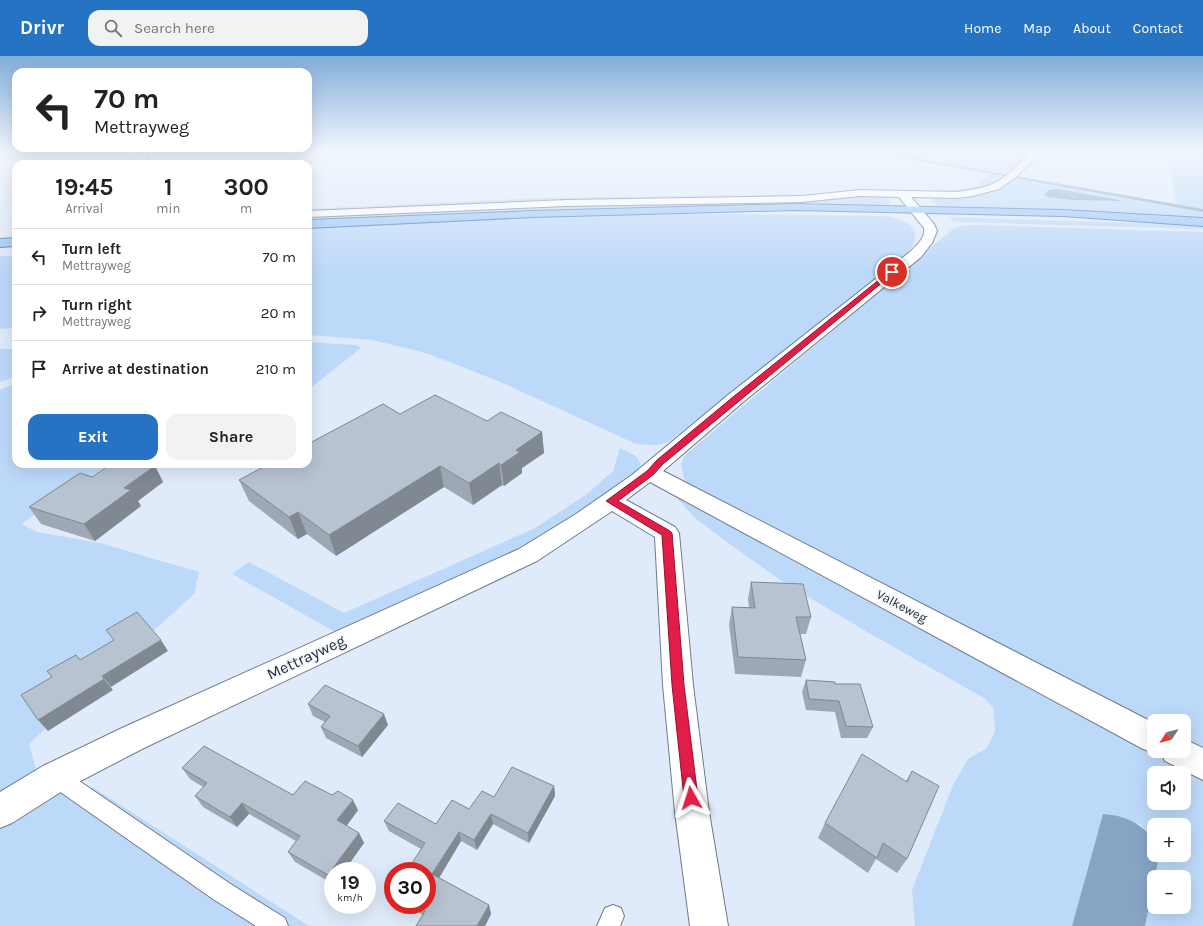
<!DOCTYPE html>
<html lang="en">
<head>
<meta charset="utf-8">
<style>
	:root { --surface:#fff; --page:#f2f2f2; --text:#222; --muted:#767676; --line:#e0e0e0; --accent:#2673c3 }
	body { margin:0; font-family:Karla,sans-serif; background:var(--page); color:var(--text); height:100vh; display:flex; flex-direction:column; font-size:15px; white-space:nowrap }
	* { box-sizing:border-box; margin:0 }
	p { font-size:13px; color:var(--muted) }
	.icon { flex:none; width:22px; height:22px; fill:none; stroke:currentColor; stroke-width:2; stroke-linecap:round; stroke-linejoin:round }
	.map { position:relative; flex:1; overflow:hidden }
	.sheet { position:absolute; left:12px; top:104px; width:300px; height:308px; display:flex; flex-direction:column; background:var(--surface); border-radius:12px; box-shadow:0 4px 16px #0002 }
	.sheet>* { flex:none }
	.top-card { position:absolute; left:12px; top:12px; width:300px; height:84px; border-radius:12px; box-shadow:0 4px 16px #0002; background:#fff; color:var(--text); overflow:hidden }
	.needle { width:26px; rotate:234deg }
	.fabs { position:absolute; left:1147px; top:658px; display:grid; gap:8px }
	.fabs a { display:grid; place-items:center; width:44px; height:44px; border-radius:8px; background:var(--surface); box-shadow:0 4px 16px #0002; font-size:20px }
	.speed { position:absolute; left:324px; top:806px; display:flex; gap:8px; font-size:20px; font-weight:700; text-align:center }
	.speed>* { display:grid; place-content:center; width:52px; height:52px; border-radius:50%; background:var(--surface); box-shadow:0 4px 16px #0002; line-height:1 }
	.speed small { font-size:10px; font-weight:400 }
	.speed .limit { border:6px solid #d22; background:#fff; color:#111 }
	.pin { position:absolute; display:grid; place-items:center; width:34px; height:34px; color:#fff; margin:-17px; border:2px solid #fff; border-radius:50%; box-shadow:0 1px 4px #0007 }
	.me { position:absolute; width:44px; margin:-22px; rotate:354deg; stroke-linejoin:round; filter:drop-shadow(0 0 3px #0008) }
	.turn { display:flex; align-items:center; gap:14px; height:84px; padding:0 16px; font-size:18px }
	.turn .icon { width:52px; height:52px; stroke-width:2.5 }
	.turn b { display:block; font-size:28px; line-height:34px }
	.eta { display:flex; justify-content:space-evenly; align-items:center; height:68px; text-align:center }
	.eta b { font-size:24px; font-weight:700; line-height:28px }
	.primary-button { display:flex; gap:8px; margin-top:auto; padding:8px 16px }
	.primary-button a { flex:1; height:46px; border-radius:12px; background:var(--accent); color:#fff; font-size:16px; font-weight:700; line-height:46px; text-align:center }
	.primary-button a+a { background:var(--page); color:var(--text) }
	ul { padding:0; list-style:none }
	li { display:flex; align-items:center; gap:12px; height:56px; padding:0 16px; border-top:1px solid var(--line) }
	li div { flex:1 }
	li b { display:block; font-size:15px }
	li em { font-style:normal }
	header { display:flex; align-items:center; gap:24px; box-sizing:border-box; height:56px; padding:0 20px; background:var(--accent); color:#fff }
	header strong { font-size:19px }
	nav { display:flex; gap:22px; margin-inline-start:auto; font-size:14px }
	.search { width:280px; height:36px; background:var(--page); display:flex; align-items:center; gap:10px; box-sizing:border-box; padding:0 14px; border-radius:12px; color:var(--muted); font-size:15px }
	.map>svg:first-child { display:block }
	.green { fill:#bdd9f9; fill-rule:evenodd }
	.water { fill:#88a4c5 }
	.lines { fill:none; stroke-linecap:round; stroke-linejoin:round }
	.service-casing { stroke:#707b88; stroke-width:2 }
	.minor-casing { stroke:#707b88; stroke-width:2 }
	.primary-casing { stroke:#4979b0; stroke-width:2 }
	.service { fill:#fff; fill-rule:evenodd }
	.minor { fill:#fff; fill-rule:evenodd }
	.primary { fill:#9cc7f8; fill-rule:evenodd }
	.wall { fill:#9da8b4 }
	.shaded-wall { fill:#808892 }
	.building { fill:#b7c3d1; stroke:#808892 }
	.route { fill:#e11d48; stroke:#92132f }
	.labels { text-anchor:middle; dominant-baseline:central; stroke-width:3.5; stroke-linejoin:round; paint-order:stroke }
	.street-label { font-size:13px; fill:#292e34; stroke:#f2f7fd }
	.near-street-label { font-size:16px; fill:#292e34; stroke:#f2f7fd }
</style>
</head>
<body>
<header>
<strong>Drivr</strong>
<div class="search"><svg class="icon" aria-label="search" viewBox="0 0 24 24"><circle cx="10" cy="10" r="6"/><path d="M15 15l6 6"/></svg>Search here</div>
<nav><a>Home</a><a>Map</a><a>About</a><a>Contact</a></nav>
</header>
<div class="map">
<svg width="1203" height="870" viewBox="0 0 1203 870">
	<rect width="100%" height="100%" fill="#dfebfa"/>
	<!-- green -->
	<path class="green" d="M0,94H96L0,98Z
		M868,94H1032L1029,99L1004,118Z
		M1177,94H1203V153L1176,148L1169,101Z
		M988,117L1005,120L987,131L960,137L308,156V153L538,142L827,138C878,131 929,141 979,130Z
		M1014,122L1203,156V161L940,152L929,141C958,139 991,143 1014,122Z
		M857,140L886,141L890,144V149L567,154L308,165V160L400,155Z
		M606,158H741L883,160C909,163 928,176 905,200L671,384C659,391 648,389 636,388L498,325L426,297L372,284L308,279V170L396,165Z
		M948,161L1203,169V173L955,166Z
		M975,169L1203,176V695L1184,685V665H1154V669L710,441L685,425L681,410L684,400L953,173L960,170Z
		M0,200H16V272L0,273Z
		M308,286L356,289L361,292L308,334Z
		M0,293H16V320L0,326Z
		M16,327V408H109L21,468L37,476L100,487L199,516L194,538L29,688L38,721L0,744V334Z
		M620,392L636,400L641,408L634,420L540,483L337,577L232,518L249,506L344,557L535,472L587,438L613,415Z
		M675,440L1154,695L1203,719V870H1145L1154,825V851H1184V821H1155L1158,799H1184V769H1154V782L1140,768L1103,759L1072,870H915L912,834L953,729L968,703L987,692L995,675L993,651L984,642L869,577L785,527L742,497L696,463ZM1154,717H1184V747H1154Z
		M94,732L309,870H0V772L62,733Z"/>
	<!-- water -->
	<path class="water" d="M860,94H868L1203,153V156Z
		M1058,133L1119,144L1123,145L1072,144L1047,141L1044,138L1049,134Z
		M1103,758C1127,760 1137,766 1154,782V799H1158L1159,800L1145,870H1072Z"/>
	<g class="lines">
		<defs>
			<path id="service" d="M56,712L63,714L229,827L285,862L288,870H256L213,843L49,728L46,721L49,714Z
				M613,849L621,852L624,860L620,870H597L605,852Z"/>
			<path id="minor" d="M139,94H149L145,108H135Z
				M1034,94H1044L1016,121L999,133L973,140L957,142L911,141L934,168L937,175L932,187L921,201L742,347L663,415L1154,667V695H1184V683L1203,692V724L1165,705L1160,695L1154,697L1143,693L650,426L626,444L675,471L679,477L693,629L709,756L728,870H690L675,756L663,629L655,481L612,455L537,505L144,692L67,732L12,767L0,772V736L43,710L122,672L519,493L576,458L632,419L728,339L911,195C917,189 926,181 924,172L899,141L860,140L802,146L566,150L308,161V155L566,144L802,140L860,134L957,136C968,134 980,133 990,129C1007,122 1021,106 1034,94Z"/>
			<path id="primary" d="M795,148L1063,154L1203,162V170L1063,160L795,154L533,161L308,172V164L533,155Z
				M16,182V190L0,191V183Z"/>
		</defs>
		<!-- service casing -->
		<use href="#service" class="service-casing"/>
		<!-- minor casing -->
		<use href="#minor" class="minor-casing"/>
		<!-- primary casing -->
		<use href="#primary" class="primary-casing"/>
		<!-- service -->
		<use href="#service" class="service"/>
		<!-- minor -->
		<use href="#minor" class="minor"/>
		<!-- primary -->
		<use href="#primary" class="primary"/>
	</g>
	<!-- wall -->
	<path class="wall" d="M400,358L487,365L542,376L544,397L522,412V417L504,430L502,429L473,449L444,431L336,500L307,478L298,483L249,445L239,424Z
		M155,410L163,426L138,445L141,450L95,485L41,468L29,451L92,421Z
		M751,526L811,561L806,578H800L806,604L801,621L735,618L729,568L732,551H749L748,543Z
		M806,624L835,628L873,671L867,682H841L835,656L806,654L802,636Z
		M308,648L388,669L362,701L326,682L321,671L325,666L313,660Z
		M182,712L358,754L346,770L359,777L364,787L344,815H333V828L295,806L288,796L296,785L249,758L237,771L203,751L195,740L203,731L190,723Z
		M912,715L907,803L897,817L876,803L868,817L818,782L825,767L906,725Z
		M554,730L555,740L529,787L493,768L477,794L461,785L439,822L489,849L491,858L485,870H416L423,859L405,849H427L421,793L389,775L384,765L436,768L469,753L494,741Z"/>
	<!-- shaded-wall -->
	<path class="shaded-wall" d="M542,376L544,397L522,412V417L504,430L501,409L516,394Z
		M499,407L502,429L473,449L469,427Z
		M155,410L163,426L138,445L141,450L95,485L84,468L124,432Z
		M440,410L444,431L336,500L329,479Z
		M298,456L307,478L298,483L289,461Z
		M161,584L168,595L111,631L102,620Z
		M104,623L113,634L48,675L38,664Z
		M384,658L388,669L362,701L358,690Z
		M554,730L555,740L529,787L528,777Z
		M353,744L358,754L343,775L337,764Z
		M242,747L249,758L237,771L230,761Z
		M491,758L493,768L477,794L474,784Z
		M459,776L461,785L436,827L432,818Z
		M359,777L364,787L344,815H333V828L328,819Z
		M489,849L491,858L485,870H477Z"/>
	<!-- building -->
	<path class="building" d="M435,339L487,365L501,356L542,376L516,394L520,396L501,409L499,407L469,427L440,410L329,479L298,456L289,461L239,424L269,408H308V388L383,348L400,358Z
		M111,408H148L155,410L124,432L131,434L84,468L29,451L80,417L92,421Z
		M751,526L803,528L811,561H796L806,604L738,601L732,551L755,552Z
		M137,556L161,584L102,620L104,623L38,664L21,639L52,621L47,615L76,599L80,604L114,584L106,574Z
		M806,624L835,626V628H860L873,671L846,670L839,645L809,643Z
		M325,629L384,658L358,690L321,671L330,660L308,648Z
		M204,690L293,739L305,725L332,739L338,735L353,744L337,764L359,777L328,819L288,796L300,780L242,747L230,761L195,740L207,727L182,712Z
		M862,698L907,726L912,715L939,730L907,803L883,787L877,802L825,767Z
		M512,711L554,730L528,777L491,758L474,784L459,776L432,818L489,849L477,870H416L425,855L416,849H427V815H407L425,787L384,765L398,747L436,768L452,744L469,753L482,735L494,741Z"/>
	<!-- sky -->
	<linearGradient id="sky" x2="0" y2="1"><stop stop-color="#81aeda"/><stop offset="0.44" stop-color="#f1f6fd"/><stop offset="1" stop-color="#f1f6fd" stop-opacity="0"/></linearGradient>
	<rect width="1203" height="216" fill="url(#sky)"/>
	<!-- route -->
	<path class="route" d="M890,215L895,216L663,408L653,419L618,445L670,475L672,477L684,629L698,742L696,747L691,749L686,747L684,742L672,629L662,479L606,445L647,415L657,404L733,341Z"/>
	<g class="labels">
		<!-- street labels -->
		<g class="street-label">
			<text transform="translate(902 550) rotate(28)">Valkeweg</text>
		</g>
		<!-- near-street labels -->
		<g class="near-street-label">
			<text transform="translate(306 601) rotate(-25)">Mettrayweg</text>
		</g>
	</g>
</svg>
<div class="fabs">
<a><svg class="needle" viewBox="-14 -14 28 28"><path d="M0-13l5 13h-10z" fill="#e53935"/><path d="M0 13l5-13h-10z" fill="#767676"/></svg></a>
<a><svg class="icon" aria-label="sound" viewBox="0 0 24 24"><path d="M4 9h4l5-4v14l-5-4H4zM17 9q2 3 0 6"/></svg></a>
<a>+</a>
<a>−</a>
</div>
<div class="speed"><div>19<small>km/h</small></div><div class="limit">30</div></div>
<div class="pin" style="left:892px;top:216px;background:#d93025"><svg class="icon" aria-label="arrive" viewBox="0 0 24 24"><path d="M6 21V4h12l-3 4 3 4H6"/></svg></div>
<svg class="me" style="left:691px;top:742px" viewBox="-20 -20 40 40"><path d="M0-17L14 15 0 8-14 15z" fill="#e11d48" stroke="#fff" stroke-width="4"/></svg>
<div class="top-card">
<div class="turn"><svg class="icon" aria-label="left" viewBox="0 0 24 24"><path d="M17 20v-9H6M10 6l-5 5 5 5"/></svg><div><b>70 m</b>Mettrayweg</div></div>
</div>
<section class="sheet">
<div class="eta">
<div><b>19:45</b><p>Arrival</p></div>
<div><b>1</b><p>min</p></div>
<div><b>300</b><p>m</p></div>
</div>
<ul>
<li><svg class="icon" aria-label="left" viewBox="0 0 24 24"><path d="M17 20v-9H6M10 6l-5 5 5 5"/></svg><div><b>Turn left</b><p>Mettrayweg</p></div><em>70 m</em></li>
<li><svg class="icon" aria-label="right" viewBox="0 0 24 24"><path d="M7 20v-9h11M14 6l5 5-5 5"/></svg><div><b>Turn right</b><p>Mettrayweg</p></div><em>20 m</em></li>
<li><svg class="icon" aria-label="arrive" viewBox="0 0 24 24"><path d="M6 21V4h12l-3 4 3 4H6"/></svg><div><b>Arrive at destination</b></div><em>210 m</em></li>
</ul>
<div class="primary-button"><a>Exit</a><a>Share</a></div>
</section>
</div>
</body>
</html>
